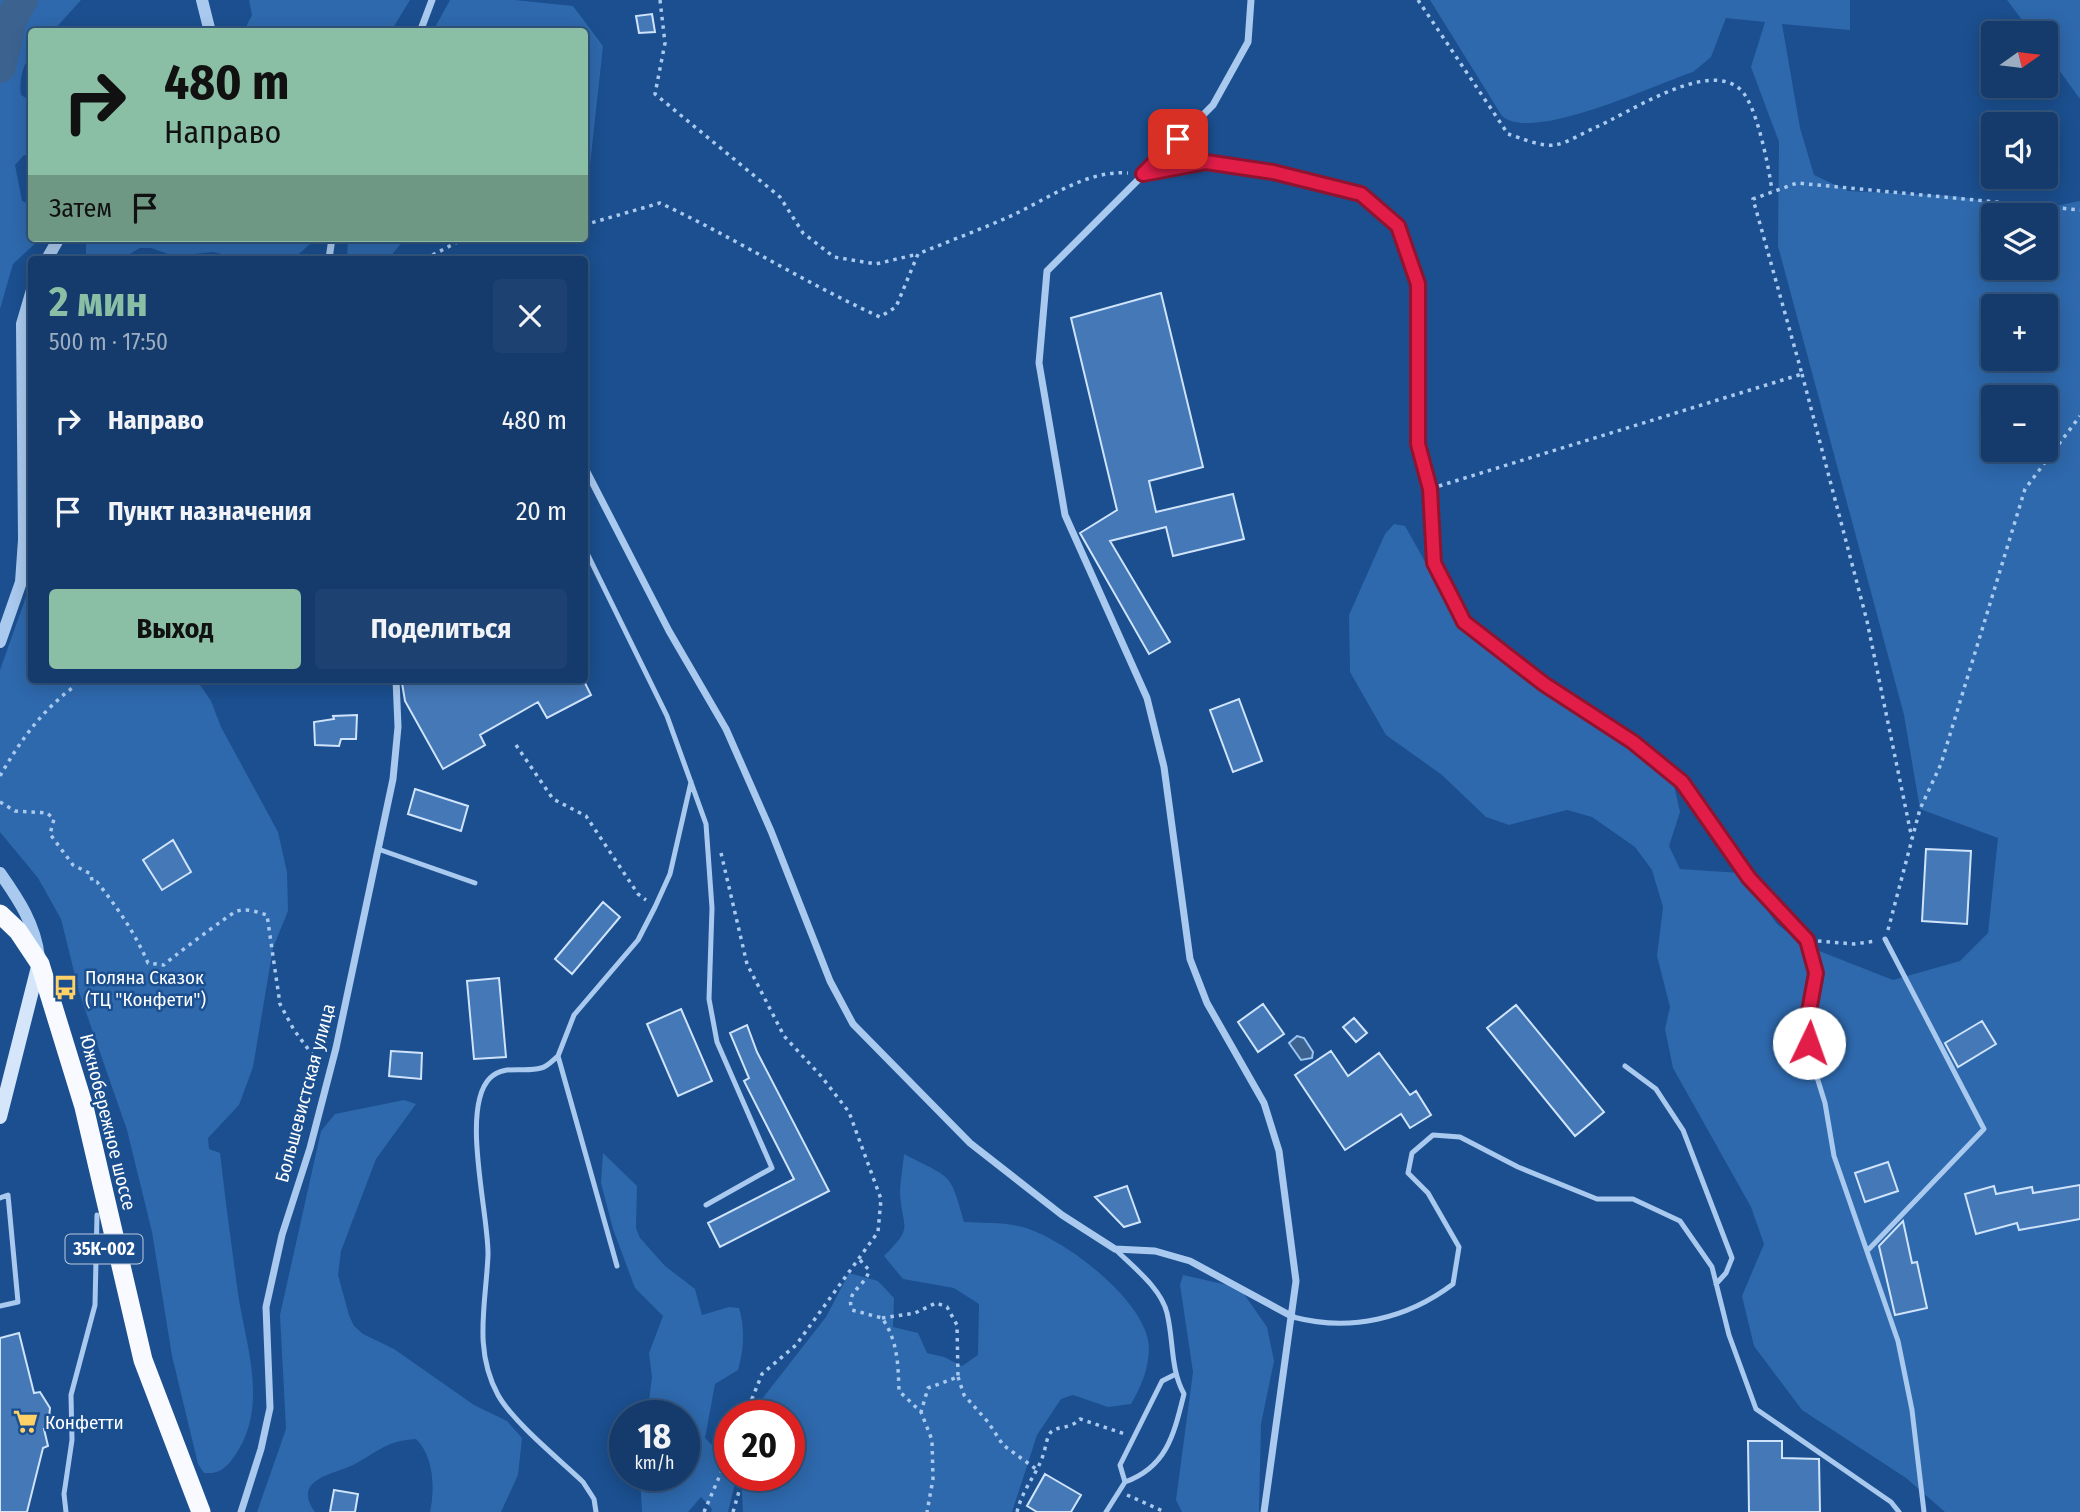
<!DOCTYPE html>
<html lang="ru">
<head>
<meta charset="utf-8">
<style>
	:root { --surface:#143b6b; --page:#1d4271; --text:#f1f3f6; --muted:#9dadc1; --line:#33557e; --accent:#8abfa5 }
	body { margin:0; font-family:"Fira Sans Condensed",sans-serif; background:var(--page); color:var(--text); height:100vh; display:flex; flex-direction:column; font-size:26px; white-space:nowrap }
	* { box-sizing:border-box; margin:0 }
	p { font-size:23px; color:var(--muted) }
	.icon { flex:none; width:38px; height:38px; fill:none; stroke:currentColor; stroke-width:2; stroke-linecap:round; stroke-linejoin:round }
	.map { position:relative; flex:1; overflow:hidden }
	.side { position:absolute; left:28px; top:256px; width:560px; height:427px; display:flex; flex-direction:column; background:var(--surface); border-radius:7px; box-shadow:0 4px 18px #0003,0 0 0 2px var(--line) }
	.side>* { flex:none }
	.banner { position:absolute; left:28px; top:28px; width:560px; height:214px; border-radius:7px; box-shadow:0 4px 18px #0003,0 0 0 2px var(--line); background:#8abfa5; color:#111; overflow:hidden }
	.needle { width:46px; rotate:76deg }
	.fabs { position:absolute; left:1981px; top:21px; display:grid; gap:14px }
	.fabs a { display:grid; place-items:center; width:77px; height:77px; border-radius:7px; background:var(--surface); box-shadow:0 4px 18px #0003,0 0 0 2px var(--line); font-size:35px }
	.speed { position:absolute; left:609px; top:1400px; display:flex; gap:14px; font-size:35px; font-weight:700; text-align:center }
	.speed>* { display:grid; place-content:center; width:91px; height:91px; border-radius:50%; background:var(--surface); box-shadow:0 4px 18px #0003,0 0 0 2px var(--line); line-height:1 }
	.speed small { font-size:18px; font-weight:400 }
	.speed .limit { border:10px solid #d22; background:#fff; color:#111 }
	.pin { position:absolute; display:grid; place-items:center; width:60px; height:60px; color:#fff; margin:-30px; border-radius:14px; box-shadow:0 4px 10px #0006 }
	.me { position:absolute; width:77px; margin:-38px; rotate:3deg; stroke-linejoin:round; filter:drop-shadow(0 0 5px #0008) }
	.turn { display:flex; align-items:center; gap:24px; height:147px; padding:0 21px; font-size:32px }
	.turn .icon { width:91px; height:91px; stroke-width:2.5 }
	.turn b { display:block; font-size:49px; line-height:60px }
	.then { display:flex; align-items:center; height:66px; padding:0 21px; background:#0003; gap:14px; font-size:26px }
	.round { display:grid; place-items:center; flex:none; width:74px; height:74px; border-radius:7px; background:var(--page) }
	.summary { display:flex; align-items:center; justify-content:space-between; height:119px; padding:0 21px }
	h1 { font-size:42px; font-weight:700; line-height:52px; color:var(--accent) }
	.action { display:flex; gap:14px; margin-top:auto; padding:14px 21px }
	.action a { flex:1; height:80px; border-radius:7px; background:var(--accent); color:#111; font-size:28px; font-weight:700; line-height:80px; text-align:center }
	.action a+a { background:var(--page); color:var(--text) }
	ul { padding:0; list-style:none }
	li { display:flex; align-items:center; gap:21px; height:91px; padding:0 21px }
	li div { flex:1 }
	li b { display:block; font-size:26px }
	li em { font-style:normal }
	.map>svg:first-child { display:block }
	.green { fill:#2e69ad; fill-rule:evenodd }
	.water { fill:#3c6290; stroke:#9cc4f0; stroke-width:2 }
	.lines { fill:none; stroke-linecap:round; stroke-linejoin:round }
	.river { stroke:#3c6290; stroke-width:32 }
	.building { fill:#4478b7; stroke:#cfe3fa; stroke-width:2 }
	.path { stroke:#a9c9ee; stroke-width:3.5; stroke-dasharray:3.5 5; stroke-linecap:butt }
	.service { stroke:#a9c9ee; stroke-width:5 }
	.minor { stroke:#a9c9ee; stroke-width:7 }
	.tertiary { stroke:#a9c9ee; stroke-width:12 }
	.secondary { stroke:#d6e6fa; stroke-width:14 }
	.trunk { stroke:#f8faff; stroke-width:19 }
	.route-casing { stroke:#92132f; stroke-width:18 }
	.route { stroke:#e11d48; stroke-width:12 }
	.labels { text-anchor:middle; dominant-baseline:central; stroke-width:5; stroke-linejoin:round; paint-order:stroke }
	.shield { fill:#1b4f8f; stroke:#bbcadd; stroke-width:2 }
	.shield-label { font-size:18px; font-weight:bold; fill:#fff }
	.poi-label { font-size:19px; fill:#fff; stroke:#1b4f8f; text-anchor:start }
	.street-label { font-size:19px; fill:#fff; stroke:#1b4f8f }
</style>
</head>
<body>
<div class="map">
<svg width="2080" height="1512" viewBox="0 0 2080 1512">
	<rect width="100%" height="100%" fill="#1b4f8f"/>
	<!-- green -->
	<path class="green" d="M0,0H81L53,31L32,32L31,55C22,66 19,81 21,95L31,101V156L24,155L15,165L22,201L31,205L32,238H41L13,264L0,309Z
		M249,0H410L391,31H244L252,15Z
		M450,0H515L573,6L603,46L589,174L585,175L584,32L433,31Z
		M1430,0H1850V30L1782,24L1800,128L1814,175L1848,191L1955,196L2036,210L2080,201V1512H1945L1906,1478L1802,1410L1754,1346L1742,1296L1764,1244L1751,1207L1673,1068L1665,1029L1670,1007L1657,956L1663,907L1652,870L1635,847L1592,817L1567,810L1509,825L1486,817L1442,775L1386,735L1350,672L1349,615L1385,534L1394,524L1405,526L1446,599L1511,670L1671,772L1680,812L1669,846L1680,869L1740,873L1777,924L1804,945L1893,980L1960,961L1988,933L1998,838L1920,809L1904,715L1778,246L1779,142L1751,67L1765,22L1726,18L1711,57L1693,72C1653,85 1533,143 1502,116ZM1993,215H2046V268H1993ZM1993,306H2046V359H1993ZM1993,397H2046V450H1993Z
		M2007,0H2080V99L2046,52V33H2032Z
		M86,238H317L293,259H245L213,252L174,256L151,248H140L121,259H90L86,253Z
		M348,238H406L388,259H347Z
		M31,583L32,679H196L211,701L221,727L278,832L287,872L288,911L273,948L253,1067L239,1105L208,1138L209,1149L220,1153C225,1197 231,1241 237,1286C244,1342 271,1405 234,1457C225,1469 219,1474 204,1473L198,1464L172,1356L152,1232L127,1130L79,992L61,919L38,878L0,832V670Z
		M404,1100L416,1104L376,1159L341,1251L338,1275L349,1315L354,1326L363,1334L394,1349L474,1405L507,1421L522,1438L518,1475L501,1512H430C435,1489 434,1456 416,1439C387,1441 380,1450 355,1464C337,1474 290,1478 315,1512H257L286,1429L280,1315L321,1131L335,1114Z
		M603,1153L637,1186L636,1228L640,1238L665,1266L695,1289L702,1315L729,1307L739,1308C745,1327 744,1350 738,1370L715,1384L705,1438L730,1463V1475H737L728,1512H711L712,1509L701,1497L688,1512H642L640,1475H684V1416H647L652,1377L649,1353L663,1316L635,1288L613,1229L601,1183Z
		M904,1154C951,1179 950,1170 964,1222C984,1223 1003,1222 1023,1227C1065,1239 1148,1302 1149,1348C1149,1368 1141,1387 1131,1404L1108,1407L1073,1395L1061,1399L1037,1435L1012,1512H743L741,1475H789V1416H754L758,1404L826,1317L849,1273L878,1281L894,1298L893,1327L918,1333L927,1353L944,1357L962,1366L978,1355L979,1304L954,1288L903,1279L884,1256C915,1225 902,1230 900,1193C900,1181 903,1167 904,1154Z
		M1183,1275L1232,1286L1244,1294L1267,1327L1274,1361L1261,1424L1259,1512H1182L1176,1500L1193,1372L1180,1285Z"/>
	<!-- water -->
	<path class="water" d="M1297,1036L1304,1038L1313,1052L1312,1058L1301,1060L1289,1043Z"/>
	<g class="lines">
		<!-- river -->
		<path class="river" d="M0,67L11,19L22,0"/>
	</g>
	<!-- building -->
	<path class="building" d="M652,14L655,32L639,33L636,16Z
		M1161,293L1203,467L1149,481L1156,512L1233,494L1244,539L1173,556L1166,527L1110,541L1170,642L1149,654L1080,533L1117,510L1071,318Z
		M409,679H583L591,695L547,718L538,702L480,735L485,745L443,769L405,701L402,683Z
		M1239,699L1262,761L1233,772L1210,710Z
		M357,715L356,739H341L339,746L315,745L314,722L334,719L333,716Z
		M415,789L468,806L461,831L408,814Z
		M173,840L191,872L162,890L143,860Z
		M1926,849L1971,851L1967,924L1922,921Z
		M603,902L620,917L572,974L555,959Z
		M499,978L506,1057L474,1059L467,981Z
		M1263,1004L1284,1034L1258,1052L1238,1022Z
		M1516,1005L1604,1112L1575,1136L1487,1028Z
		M681,1009L712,1081L678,1096L647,1024Z
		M1354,1018L1367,1033L1356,1042L1343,1027Z
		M1982,1021L1996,1044L1958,1067L1945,1043Z
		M747,1025L757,1052L829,1191L720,1247L708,1223L794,1179L744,1081L749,1078L730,1033Z
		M391,1051L422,1053L421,1079L389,1076Z
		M1331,1051L1348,1076L1379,1053L1410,1095L1416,1091L1431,1115L1410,1128L1401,1114L1345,1150L1295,1075Z
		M1888,1162L1898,1191L1865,1202L1855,1173Z
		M2080,1185V1219L2019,1230L2017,1223L1976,1234L1965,1194L1994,1186L1996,1194L2032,1187L2033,1193Z
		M1127,1186L1140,1222L1124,1227L1095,1197Z
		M1903,1221L1912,1263L1917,1262L1927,1308L1895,1315L1879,1246Z
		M19,1333L34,1393L40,1392L50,1408L48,1427L44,1429L48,1446L43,1448L27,1512H0V1338Z
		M1748,1441H1782V1458L1819,1459L1820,1512H1749Z
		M1045,1474L1081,1495L1071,1512H1037L1027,1506Z
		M334,1490L358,1494L355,1512H330Z"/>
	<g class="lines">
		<!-- path -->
		<path class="path" d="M660,0L665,43L655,94L780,197L803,233L834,257L876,264L918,254
			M1418,0L1508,134C1521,138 1541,147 1555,145C1567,143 1583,133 1594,128C1628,114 1708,58 1741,90C1757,106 1769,168 1772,191
			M584,225L660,203C735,238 805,283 880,317L896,307L918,254C949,241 982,229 1013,215C1049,198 1087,170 1128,173
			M425,259L465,238
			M1802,374L1867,621L1912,839
			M1439,486L1802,374L1753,199L1797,183L2080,210
			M516,745L553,799L586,816L638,894L646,900
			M0,776C20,741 42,710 75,686L74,679
			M0,802L15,811L47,813L54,819L50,834L73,865L91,874L92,881L97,882C117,907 135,933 148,963L164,965C167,961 229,915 235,912C245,907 257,912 267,915L280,1004L294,1030L320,1065
			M721,853L747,964L784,1036L821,1076L849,1112L881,1199L878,1232L796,1345L762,1374L745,1416
			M1888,930L1920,809L1941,764L2025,489L2080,416
			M1818,941L1854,944L1876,941
			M860,1260L869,1270C866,1287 845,1290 852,1310L882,1318C898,1341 898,1364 899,1391L921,1412L932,1440L933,1479L927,1512
			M882,1318L915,1313L936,1303L947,1307L957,1325L958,1377L928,1388L921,1412
			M958,1377L964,1395L988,1422L1003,1445L1036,1469
			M1127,1495L1165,1512
			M704,1512L730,1452
			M733,1512L740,1488L736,1475
			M1017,1512C1023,1487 1038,1474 1044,1452C1046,1446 1047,1436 1051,1432C1059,1425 1069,1430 1080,1419L1125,1434"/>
		<!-- service -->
		<path class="service" d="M1146,174L1206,162L1273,172L1361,194L1398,226L1418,284V444L1430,489L1434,563L1464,622L1544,684L1633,742L1682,782L1749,878L1807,940L1816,973L1806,1028L1811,1058L1825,1103L1834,1156L1898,1341L1912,1410L1924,1512
			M584,547L667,716L706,824L712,908L709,999L717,1042L772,1168L706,1205
			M378,849L475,883
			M558,1056C553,1060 547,1067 541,1068C524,1073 504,1064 490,1078C460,1108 489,1215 488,1255C486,1304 473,1349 498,1395C513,1422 560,1460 583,1482L594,1499L596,1512
			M1625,1066L1656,1089L1683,1130L1732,1258L1726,1273L1716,1284
			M0,1198L8,1195L18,1302L0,1306
			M1115,1249C1133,1267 1161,1288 1167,1313C1174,1342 1170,1368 1184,1394C1174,1434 1167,1467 1125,1482L1120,1465L1162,1381L1174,1375
			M1869,1249L1984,1129L1885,939
			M617,1266L558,1056L574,1015L638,940L655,907L670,874L691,782
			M1293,1317C1350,1332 1407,1319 1453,1284L1459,1247L1428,1193L1408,1173L1412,1153L1433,1135L1460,1137L1518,1167L1597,1199H1633L1680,1221L1712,1267L1729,1335L1756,1409L1891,1502L1899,1512
			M66,1512L64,1494L72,1440L71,1395L95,1305L97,1215
			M1106,1512L1125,1482"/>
		<!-- minor -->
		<path class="minor" d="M1251,0L1248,42L1213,105L1047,271L1039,363L1065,515L1147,698L1164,767L1190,959L1207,1003L1264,1103L1279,1151L1296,1281L1264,1512
			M420,32L432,0
			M329,259L332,238
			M584,466L669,631L726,729L771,831L830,981L853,1024L970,1143L1062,1215L1115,1249L1155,1251L1190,1261L1293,1317
			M241,1512L261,1449L270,1408L266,1307L282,1235L310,1148L336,1048L393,779L398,727L396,679"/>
		<!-- tertiary -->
		<path class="tertiary" d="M202,0L210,32
			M47,259L59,238
			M0,642L21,582L24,540L22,324L32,290
			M0,873C19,900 35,924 39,957"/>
		<!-- secondary -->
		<path class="secondary" d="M0,1117L39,963"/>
		<!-- trunk -->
		<path class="trunk" d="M0,914L18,931L40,964L84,1107L143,1360L201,1512"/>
	</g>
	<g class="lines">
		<defs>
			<path id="route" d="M1178,139L1143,174L1206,162L1273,172L1361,194L1398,226L1418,284V444L1430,489L1434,563L1454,602L1464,622L1544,684L1633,742L1682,782L1749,878L1807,940L1816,973L1806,1028L1809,1043"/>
		</defs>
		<!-- route casing -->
		<use href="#route" class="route-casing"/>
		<!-- route -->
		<use href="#route" class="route"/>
	</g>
	<!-- icons -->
	<defs>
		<symbol id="bus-bare" viewBox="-9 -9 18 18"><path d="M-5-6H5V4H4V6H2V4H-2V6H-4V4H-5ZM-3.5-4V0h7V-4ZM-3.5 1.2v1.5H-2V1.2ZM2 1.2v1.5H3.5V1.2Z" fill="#ffd166" stroke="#1b4f8f" stroke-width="2.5" paint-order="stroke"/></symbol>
		<symbol id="supermarket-bare" viewBox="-9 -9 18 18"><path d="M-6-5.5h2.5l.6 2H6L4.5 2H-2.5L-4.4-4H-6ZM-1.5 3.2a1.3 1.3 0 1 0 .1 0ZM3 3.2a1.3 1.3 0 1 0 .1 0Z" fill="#ffd166" stroke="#1b4f8f" stroke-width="2.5" paint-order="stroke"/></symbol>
	</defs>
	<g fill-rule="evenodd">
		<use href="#bus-bare" x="48" y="970" width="35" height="35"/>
		<use href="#supermarket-bare" x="8" y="1404" width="35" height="35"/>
	</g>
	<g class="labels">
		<!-- shield labels -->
		<rect class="shield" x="65.5" y="1234.5" width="77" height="29" rx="5"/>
		<g class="shield-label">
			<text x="104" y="1249">35К-002</text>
		</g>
		<!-- poi labels -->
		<g class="poi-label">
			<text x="85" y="977">Поляна Сказок<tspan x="85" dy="22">(ТЦ "Конфети")</tspan></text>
			<text x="45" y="1422">Конфетти</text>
		</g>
		<!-- street labels -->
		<g class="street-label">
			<text transform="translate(305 1093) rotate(-75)">Большевистская улица</text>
			<text transform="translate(108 1122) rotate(76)">Южнобережное шоссе</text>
		</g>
	</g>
</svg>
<div class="fabs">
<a><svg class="needle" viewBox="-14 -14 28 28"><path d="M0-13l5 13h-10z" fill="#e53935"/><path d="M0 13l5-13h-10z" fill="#9dadc1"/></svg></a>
<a><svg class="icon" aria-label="sound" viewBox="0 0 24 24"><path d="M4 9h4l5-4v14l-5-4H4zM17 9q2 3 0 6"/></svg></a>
<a><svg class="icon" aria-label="layers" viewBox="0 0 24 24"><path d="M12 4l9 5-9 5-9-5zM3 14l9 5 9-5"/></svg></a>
<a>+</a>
<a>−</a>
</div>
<div class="speed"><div>18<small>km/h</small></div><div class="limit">20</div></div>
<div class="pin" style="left:1178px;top:139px;background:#d93025"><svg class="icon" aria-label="arrive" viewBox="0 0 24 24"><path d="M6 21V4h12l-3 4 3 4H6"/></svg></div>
<svg class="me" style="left:1809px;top:1043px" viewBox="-20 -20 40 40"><circle r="19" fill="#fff"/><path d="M0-13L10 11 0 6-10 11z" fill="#e11d48"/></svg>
<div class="banner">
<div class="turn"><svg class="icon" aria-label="right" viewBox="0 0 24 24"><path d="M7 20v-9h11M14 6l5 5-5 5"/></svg><div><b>480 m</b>Направо</div></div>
<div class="then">Затем<svg class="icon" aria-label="arrive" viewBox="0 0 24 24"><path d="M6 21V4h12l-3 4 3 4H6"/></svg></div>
</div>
<section class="side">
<div class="summary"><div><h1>2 мин</h1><p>500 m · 17:50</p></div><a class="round"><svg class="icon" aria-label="close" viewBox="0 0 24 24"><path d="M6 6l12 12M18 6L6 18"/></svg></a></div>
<ul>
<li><svg class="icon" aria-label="right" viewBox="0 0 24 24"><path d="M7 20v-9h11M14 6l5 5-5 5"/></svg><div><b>Направо</b></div><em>480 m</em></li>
<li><svg class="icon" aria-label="arrive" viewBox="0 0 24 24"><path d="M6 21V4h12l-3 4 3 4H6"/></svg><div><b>Пункт назначения</b></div><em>20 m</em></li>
</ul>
<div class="action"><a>Выход</a><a>Поделиться</a></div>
</section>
</div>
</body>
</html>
